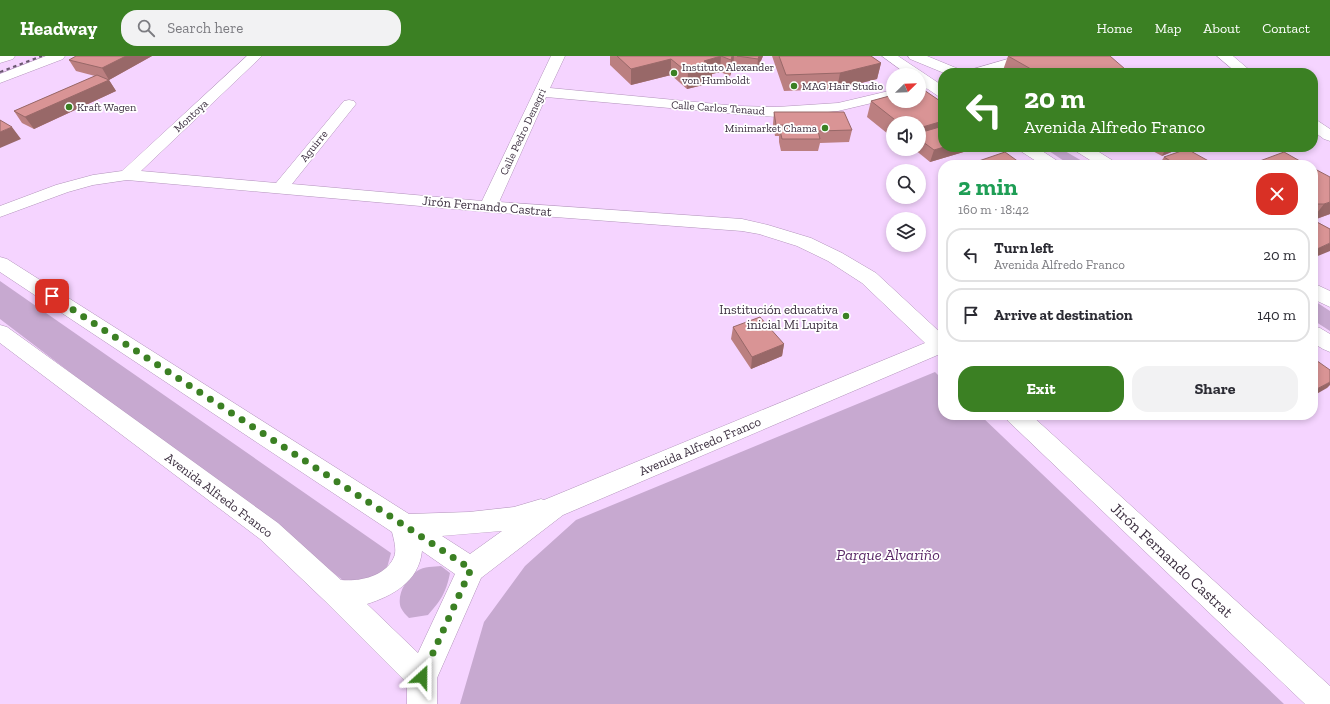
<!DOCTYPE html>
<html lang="en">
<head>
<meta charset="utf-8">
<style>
	:root { --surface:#fff; --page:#f2f2f3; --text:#2b2b33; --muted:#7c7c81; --line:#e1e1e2; --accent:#3b8023 }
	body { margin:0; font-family:"Zilla Slab",serif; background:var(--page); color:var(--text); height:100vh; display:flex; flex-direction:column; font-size:15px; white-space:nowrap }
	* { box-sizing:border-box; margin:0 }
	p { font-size:13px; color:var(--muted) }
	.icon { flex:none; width:22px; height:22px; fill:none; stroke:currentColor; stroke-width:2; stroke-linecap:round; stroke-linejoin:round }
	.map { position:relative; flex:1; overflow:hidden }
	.panel { position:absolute; left:938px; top:104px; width:380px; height:260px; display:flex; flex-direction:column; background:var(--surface); border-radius:16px; box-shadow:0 2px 6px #0003 }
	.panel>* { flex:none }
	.top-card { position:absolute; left:938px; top:12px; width:380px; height:84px; border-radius:16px; box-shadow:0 2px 6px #0003; background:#3b8023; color:#fff; overflow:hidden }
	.needle { width:26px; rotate:67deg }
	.tools { position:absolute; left:886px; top:12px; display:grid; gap:8px }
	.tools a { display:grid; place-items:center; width:40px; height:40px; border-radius:50%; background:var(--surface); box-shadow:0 2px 6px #0003; font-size:20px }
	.pin { position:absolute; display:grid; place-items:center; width:34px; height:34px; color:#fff; margin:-17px; border-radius:8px; box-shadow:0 2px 6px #0006 }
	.me { position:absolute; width:44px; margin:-22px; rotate:24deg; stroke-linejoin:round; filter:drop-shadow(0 0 3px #0008) }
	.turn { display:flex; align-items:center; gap:14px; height:84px; padding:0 20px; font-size:18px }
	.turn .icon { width:52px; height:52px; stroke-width:2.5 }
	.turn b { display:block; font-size:28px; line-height:34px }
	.round { display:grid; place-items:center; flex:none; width:42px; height:42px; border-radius:16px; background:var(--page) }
	.head { display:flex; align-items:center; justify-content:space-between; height:68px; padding:0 20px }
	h1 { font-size:24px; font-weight:700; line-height:30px; color:#1e9e55 }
	.primary-button { display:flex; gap:8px; margin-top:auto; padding:8px 20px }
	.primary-button a { flex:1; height:46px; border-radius:16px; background:var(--accent); color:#fff; font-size:16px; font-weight:700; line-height:46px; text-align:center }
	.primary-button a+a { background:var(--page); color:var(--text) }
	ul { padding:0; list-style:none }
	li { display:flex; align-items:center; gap:12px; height:54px; margin:0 8px 6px; padding:0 12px; border:2px solid var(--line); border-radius:16px }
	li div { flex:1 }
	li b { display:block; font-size:15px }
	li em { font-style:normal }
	header { display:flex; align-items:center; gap:24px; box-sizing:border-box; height:56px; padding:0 20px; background:var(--accent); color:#fff }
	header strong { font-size:19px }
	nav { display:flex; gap:22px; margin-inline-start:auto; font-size:14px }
	.search { width:280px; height:36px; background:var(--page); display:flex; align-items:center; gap:10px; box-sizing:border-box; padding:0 14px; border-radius:16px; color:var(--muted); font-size:15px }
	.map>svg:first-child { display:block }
	.green { fill:#c7a9d0 }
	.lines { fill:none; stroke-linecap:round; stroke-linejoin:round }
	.minor-casing { stroke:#b293bb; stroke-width:1 }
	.major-casing { stroke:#b293bb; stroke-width:1 }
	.minor { fill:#fff; fill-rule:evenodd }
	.major { fill:#fff; fill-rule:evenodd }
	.rail { stroke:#6a5870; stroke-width:2; stroke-dasharray:3.5 3.5; stroke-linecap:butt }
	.wall { fill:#bb7f80 }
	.shaded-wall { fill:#986868 }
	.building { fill:#d99495; stroke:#986868 }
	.route { stroke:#3b8023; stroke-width:7; stroke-dasharray:0 12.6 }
	.poi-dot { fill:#3b8023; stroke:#fff; stroke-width:1.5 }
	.labels { text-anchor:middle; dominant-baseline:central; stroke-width:3.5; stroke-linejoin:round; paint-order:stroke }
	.far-poi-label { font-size:11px; fill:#3b2e3f; stroke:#fff; text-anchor:start }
	.far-street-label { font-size:11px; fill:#3b2e3f; stroke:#fff }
	.street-label { font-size:13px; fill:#3b2e3f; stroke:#fff }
	.poi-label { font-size:13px; fill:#3b2e3f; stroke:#fff; text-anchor:end }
	.near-park-label { font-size:16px; font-style:italic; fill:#5b2a68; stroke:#fff }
	.near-street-label { font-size:16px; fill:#3b2e3f; stroke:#fff }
</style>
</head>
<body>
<header>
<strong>Headway</strong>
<div class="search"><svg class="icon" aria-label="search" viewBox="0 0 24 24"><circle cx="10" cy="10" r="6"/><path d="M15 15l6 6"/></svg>Search here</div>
<nav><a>Home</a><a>Map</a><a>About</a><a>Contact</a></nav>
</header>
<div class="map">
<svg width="1330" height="648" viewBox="0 0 1330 648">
	<rect width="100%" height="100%" fill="#f5d4ff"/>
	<!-- green -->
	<path class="green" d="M1043,91H1058L1089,109H1070Z
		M0,225L391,497L387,512L373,522L344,525L0,263Z
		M1313,244L1330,255V275L1313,264Z
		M935,316L943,324V359H980L1284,648H460L484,566L525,510L576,464Z
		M441,510L450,517C446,537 441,544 428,559L409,562C406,559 403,556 401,552C396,540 406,522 417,515C424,510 434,511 441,510Z"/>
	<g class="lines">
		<defs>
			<path id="minor" d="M247,0H262L141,115L276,127L344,45L349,44L354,45L356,48L292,128L482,145L551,0H565L550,32L737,50L777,51L838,47L893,34V42L838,55L777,61L737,58L546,41L499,146L742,163L768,169L811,182L842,197L876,217L943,279V299L940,298L563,459L481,522L437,622V648H407V627L325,545L260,483L0,287V269L7,271L278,467L341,524C360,526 386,520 394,501C397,494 394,484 392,476L0,216V201L7,203L409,458L469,456L514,451L541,443L544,444L925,287L862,227L828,205L797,190L759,178L742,175L488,156L127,124L93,129L68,136L0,161V150L56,129L93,119L122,115ZM502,475L470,498L442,480ZM422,495L455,518L418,597L367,548C392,540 419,526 422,495Z
				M1018,0H1040L1038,3L990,17H968L970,14Z
				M1217,0H1233L1253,17H1237Z
				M930,24L935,25L937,28L935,31L919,34V26Z
				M1313,63L1318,65L1330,73V85L1324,83L1313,75Z
				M1005,359H1031L1330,630V648H1305L1008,365Z"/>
			<path id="major" d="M0,0H15L13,3L0,7Z
				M46,0H65L63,3L0,27V18Z
				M882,0H898L943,30V41L938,40L919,27V19H908Z
				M908,0H927L961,14L963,17H944L910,3Z
				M1017,91H1036L1059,106L1061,109H1042L1019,94Z
				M1072,91H1091L1115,106L1117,109H1098L1074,94Z
				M1313,227L1330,235V251L1313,243Z
				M1313,270L1320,272L1330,278V296L1323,293L1313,287Z"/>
		</defs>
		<!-- minor casing -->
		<use href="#minor" class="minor-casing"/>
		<!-- major casing -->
		<use href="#major" class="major-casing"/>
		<!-- minor -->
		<use href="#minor" class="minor"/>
		<!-- major -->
		<use href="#major" class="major"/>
		<!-- rail -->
		<path class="rail" d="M0,16L42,0"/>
	</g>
	<!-- wall -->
	<path class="wall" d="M76,0H152L109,24L116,35L34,73L22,67L14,55L95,20L76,15L69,4Z
		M610,0H763L757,14L733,11L730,20L720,16L712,18L711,27L687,33L671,19L631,29L610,9Z
		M772,0H871L881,7L877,23L837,33L784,35Z
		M1008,0L1125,13L1133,17H1002Z
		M919,32H921L943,47V91H977V92L930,106L914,93H919V67H893V82L867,61L871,45L893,39V45H919Z
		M774,56L852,74L849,86L820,87L818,95H781L779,86V80H775L773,68Z
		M1145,91H1182L1181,92L1162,100Z
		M1164,101L1213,109H1159Z
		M1313,112L1330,158L1314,164L1330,173L1313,202Z
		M733,271L784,288L782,300L751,313L731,283Z"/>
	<!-- shaded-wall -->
	<path class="shaded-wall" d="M126,0H152L109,24L102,12Z
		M721,0L720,16L712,18L711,27L687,33L688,17L704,5Z
		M732,0H734L733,11L730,20L731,4Z
		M759,0H763L757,14L758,3Z
		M671,3V19L631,29V13Z
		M881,7L877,23L837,33L840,17Z
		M109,24L116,35L34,73L25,61Z
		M943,65V80L919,83V72Z
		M12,71L21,83L0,92V76Z
		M944,91H977V92L930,106L934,94Z
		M1173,91H1182L1181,92L1162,100L1165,94Z
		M1330,146V158L1313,164V162L1324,148Z
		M1330,187V195L1313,202V198L1317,193Z
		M784,288L782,300L751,313L752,301Z
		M1330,326V329L1327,332L1313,340V335Z"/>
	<!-- building -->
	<path class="building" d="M76,0H126L102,12L69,4Z
		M617,0H732L731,4L721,0L704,5L712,11L688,17L671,3L631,13Z
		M737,0H759L758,3Z
		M779,0H871L881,7L840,17L786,19Z
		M1008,0H1110L1125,13L1133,17H1038Z
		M97,19L109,24L25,61L14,55Z
		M919,32H921L943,47V65L919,72V67H899L871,45L893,39V45H919Z
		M774,56H844L852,74L818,75L820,83H782L780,74H786L785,69H776Z
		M0,64L12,71L0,76Z
		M943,70V91H944L934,94L919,83V77Z
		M1160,91H1173L1165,94Z
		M1187,93L1214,108L1212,109H1177L1164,101Z
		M1005,96L1023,109H967Z
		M1284,96L1307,109H1249Z
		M1313,112L1330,121V146L1324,148H1313Z
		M1313,164L1330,173V187L1317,193L1313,191Z
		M760,261L784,288L752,301L733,271Z
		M1313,302L1330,314V326L1313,335Z"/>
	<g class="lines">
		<!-- route -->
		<path class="route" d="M52,240L471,513L422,621"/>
	</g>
	<!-- markers -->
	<g class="poi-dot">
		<circle cx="674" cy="17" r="4"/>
		<circle cx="794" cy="30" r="4"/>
		<circle cx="69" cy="51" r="4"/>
		<circle cx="825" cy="72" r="4"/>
		<circle cx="846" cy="260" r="4"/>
	</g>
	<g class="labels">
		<!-- far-poi labels -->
		<g class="far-poi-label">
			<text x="682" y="11">Instituto Alexander<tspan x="682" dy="13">von Humboldt</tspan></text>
			<text x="802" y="30">MAG Hair Studio</text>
			<text x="77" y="51">Kraft Wagen</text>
			<text x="817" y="72" text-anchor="end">Minimarket Chama</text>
		</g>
		<!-- far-street labels -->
		<g class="far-street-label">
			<text transform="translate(718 52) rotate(4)">Calle Carlos Tenaud</text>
			<text transform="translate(191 60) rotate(-43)">Montoya</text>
			<text transform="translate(523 76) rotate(-65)">Calle Pedro Denegri</text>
			<text transform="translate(314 90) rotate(-51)">Aguirre</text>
		</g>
		<!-- street labels -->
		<g class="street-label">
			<text transform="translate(487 150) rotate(5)">Jirón Fernando Castrat</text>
			<text transform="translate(700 390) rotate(-23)">Avenida Alfredo Franco</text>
			<text transform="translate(219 439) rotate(37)">Avenida Alfredo Franco</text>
		</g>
		<!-- poi labels -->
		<g class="poi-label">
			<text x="838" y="253">Institución educativa<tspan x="838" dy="15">inicial Mi Lupita</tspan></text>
		</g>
		<!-- near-park labels -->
		<g class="near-park-label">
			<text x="888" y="498">Parque Alvariño</text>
		</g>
		<!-- near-street labels -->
		<g class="near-street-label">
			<text transform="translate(1172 504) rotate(43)">Jirón Fernando Castrat</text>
		</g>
	</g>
</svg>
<div class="tools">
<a><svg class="needle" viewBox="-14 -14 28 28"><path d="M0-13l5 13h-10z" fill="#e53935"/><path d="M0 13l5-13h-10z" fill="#7c7c81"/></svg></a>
<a><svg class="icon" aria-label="sound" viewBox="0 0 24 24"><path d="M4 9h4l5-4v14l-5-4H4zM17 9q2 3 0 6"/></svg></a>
<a><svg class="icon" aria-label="search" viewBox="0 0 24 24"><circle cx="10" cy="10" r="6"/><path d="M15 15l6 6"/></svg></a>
<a><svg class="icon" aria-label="layers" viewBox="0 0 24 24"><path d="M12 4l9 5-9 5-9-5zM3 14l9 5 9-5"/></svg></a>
</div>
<div class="pin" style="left:52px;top:240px;background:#d93025"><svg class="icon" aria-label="arrive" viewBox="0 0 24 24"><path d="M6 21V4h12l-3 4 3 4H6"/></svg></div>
<svg class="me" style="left:422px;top:621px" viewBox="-20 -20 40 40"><path d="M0-17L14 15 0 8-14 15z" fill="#3b8023" stroke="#fff" stroke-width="4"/></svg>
<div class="top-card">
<div class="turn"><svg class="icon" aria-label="left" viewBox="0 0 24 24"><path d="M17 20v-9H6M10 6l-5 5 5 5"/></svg><div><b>20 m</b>Avenida Alfredo Franco</div></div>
</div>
<section class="panel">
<div class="head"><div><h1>2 min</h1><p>160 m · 18:42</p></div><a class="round" style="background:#d93025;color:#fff"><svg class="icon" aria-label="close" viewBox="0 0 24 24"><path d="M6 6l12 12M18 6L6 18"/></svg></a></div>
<ul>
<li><svg class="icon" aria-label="left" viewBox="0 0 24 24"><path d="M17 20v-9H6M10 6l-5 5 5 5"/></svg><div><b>Turn left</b><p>Avenida Alfredo Franco</p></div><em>20 m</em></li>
<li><svg class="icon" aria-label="arrive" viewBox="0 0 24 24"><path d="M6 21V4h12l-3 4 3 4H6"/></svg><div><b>Arrive at destination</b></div><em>140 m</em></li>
</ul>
<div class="primary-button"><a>Exit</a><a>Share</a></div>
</section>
</div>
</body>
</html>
